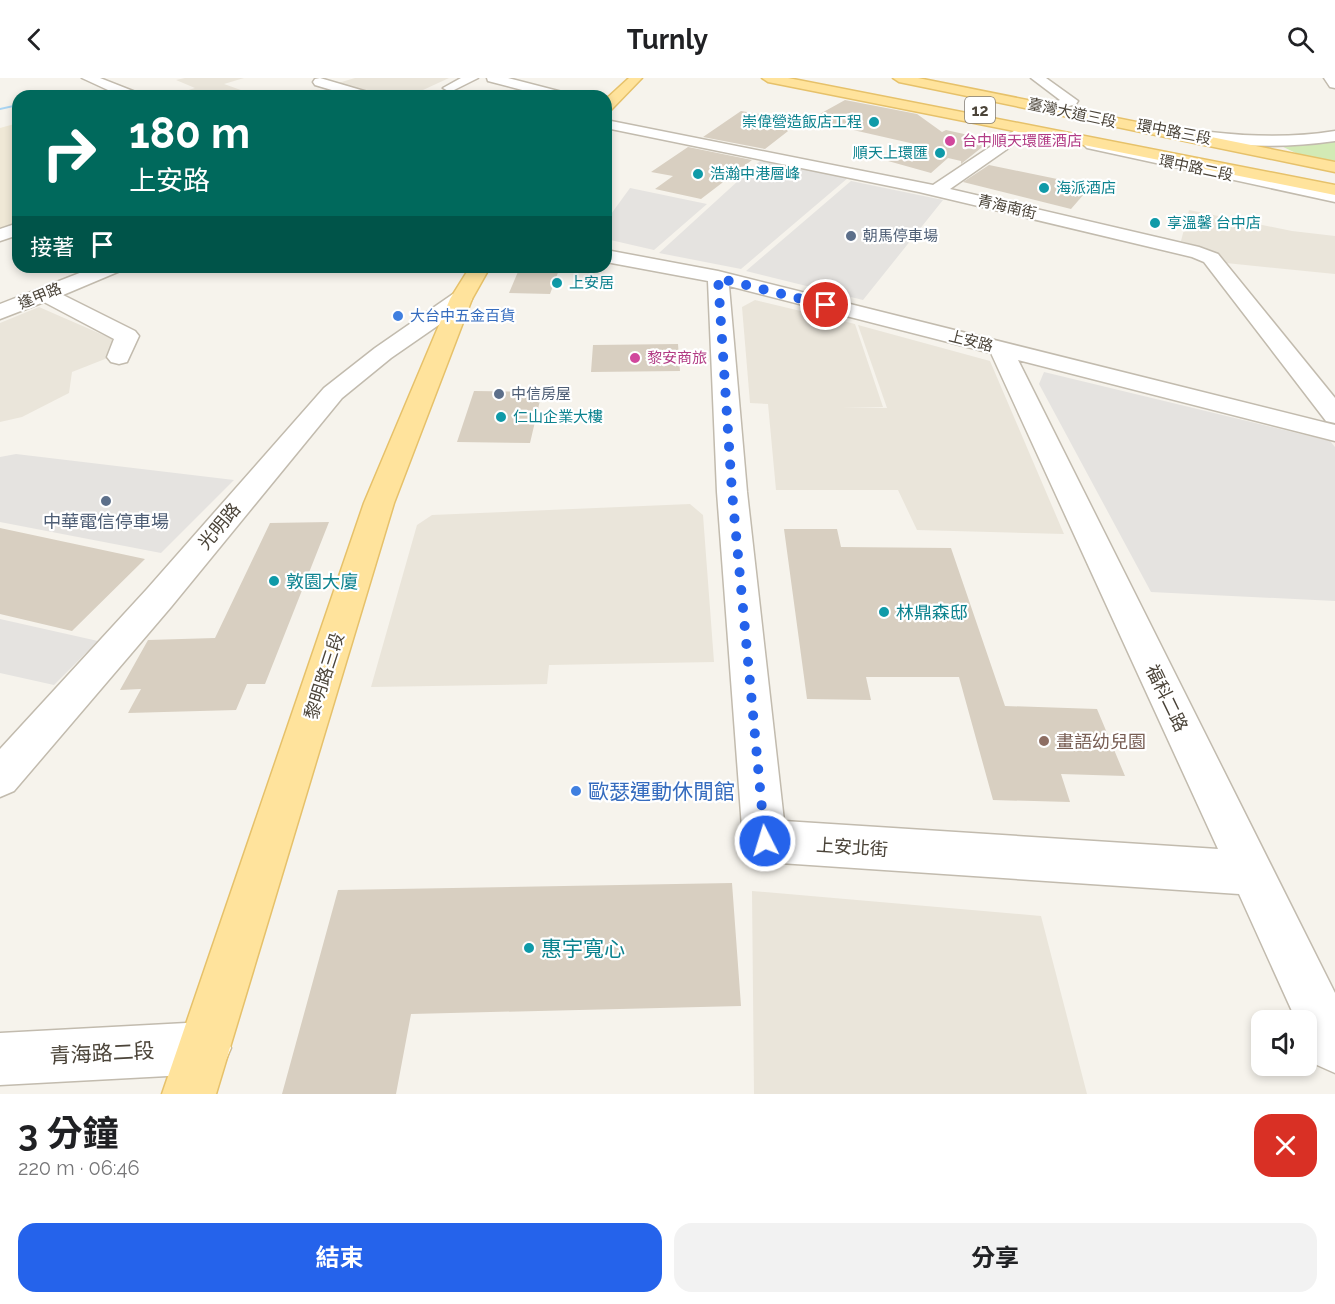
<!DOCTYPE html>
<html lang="zh-TW">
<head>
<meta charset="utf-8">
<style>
	:root { --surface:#fff; --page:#f2f2f2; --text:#202124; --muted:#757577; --accent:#2563eb }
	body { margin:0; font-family:Raleway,"Noto Sans TC",sans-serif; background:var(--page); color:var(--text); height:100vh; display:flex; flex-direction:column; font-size:22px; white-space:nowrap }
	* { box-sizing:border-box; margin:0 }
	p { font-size:20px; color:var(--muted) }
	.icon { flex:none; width:33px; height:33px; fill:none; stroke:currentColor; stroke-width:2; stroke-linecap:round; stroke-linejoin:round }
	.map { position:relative; height:1016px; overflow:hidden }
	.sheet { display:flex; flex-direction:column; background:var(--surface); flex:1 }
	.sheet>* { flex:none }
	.top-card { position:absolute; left:12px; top:12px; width:600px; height:183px; border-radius:18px; box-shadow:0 3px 9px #0003; background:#00695c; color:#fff; overflow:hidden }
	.tools { position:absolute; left:1251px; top:932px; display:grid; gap:12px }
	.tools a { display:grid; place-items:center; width:66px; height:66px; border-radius:12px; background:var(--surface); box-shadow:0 3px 9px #0003; font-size:30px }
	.pin { position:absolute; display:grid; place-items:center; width:51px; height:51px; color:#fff; margin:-26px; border:3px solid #fff; border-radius:50%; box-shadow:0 2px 6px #0007 }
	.me { position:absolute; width:66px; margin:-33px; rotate:355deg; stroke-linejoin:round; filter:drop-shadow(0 0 4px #0008) }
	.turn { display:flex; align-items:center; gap:21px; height:126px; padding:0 18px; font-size:27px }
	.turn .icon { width:78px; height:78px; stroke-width:2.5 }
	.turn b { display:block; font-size:42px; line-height:51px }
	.then { display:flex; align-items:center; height:57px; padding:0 18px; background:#0003; gap:12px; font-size:22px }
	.round { display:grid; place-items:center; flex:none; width:63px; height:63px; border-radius:18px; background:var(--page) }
	.head { display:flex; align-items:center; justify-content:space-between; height:102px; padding:0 18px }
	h1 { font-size:36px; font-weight:700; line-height:45px }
	.button { display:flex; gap:12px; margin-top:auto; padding:12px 18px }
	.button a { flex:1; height:69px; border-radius:18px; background:var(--accent); color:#fff; font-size:24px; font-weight:700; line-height:69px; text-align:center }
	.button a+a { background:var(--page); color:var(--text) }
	header { display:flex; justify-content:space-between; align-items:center; height:78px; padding:0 18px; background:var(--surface); font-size:27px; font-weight:700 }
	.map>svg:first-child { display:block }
	.residential { fill:#eae5da }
	.education { fill:#efe8d6 }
	.green { fill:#d2eab5 }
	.parking { fill:#e5e3e0 }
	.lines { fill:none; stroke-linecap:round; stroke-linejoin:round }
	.stream { fill:#a9d4f2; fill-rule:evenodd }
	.building { fill:#d8cfc1 }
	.minor-casing { stroke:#c2bbae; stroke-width:3 }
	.major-casing { stroke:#e6c16a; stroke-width:3 }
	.minor { fill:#fff; fill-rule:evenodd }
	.major { fill:#ffe39c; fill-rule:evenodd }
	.route { stroke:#2563eb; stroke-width:10; stroke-dasharray:0 18 }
	.culture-dot { fill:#0f9aa8; stroke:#fff; stroke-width:2 }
	.hotel-dot { fill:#d1479c; stroke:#fff; stroke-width:2 }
	.service-dot { fill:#5c6f8a; stroke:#fff; stroke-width:2 }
	.shop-dot { fill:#3f7fe0; stroke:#fff; stroke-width:2 }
	.education-dot { fill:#8d6e63; stroke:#fff; stroke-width:2 }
	.labels { text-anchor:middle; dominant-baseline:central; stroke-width:4.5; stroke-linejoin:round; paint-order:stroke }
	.far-street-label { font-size:15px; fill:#4b4439; stroke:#fff }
	.far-culture-label { font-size:15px; fill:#0d838f; stroke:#fff; text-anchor:start }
	.far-hotel-label { font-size:15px; fill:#b23c85; stroke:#fff; text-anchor:start }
	.far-service-label { font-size:15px; fill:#4e5e75; stroke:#fff; text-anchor:start }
	.far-shop-label { font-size:15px; fill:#366cbe; stroke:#fff; text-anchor:start }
	.shield { fill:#fff; stroke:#817c74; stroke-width:1.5 }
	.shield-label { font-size:16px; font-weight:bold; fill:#4b4439 }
	.service-label { font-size:18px; fill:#4e5e75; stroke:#fff }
	.street-label { font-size:18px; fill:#4b4439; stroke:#fff }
	.culture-label { font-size:18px; fill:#0d838f; stroke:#fff; text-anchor:start }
	.education-label { font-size:18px; fill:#785e54; stroke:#fff; text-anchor:start }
	.near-shop-label { font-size:21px; fill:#366cbe; stroke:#fff; text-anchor:start }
	.near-culture-label { font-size:21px; fill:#0d838f; stroke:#fff; text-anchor:start }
	.near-street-label { font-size:21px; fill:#4b4439; stroke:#fff }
</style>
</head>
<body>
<header><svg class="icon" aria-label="back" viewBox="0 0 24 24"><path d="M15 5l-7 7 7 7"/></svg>Turnly<svg class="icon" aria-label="search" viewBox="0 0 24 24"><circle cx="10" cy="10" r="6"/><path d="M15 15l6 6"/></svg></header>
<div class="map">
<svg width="1335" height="1016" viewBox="0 0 1335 1016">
	<rect width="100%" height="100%" fill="#f6f3ec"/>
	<!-- residential -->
	<path class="residential" d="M185,0H244L224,6L249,15L240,18H170L195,10L176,2Z
		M355,0H449L410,18H381L338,5Z
		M1189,132L1292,153L1335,158V196L1226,185L1206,170L1181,163Z
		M755,222L855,246L883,329H842L887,330L858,247L990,283L1064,456L917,452L898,412H776L768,326L750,325L742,229Z
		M39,229L133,270L72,294L69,315L22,339L0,344V245Z
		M690,426L703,437L714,584L549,587L547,606L371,609L417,447L432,437Z
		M752,813L1041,838L1087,1016H754Z"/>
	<!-- education -->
	<path class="education" d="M18,45V144L0,150V50Z"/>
	<!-- green -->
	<path class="green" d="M1335,62V83L1300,77L1277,66Z"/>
	<!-- parking -->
	<path class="parking" d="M761,82L849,99L741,191L659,175Z
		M851,103L943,122L863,222L746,193Z
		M630,110L707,126L654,172L606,161V143Z
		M1044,294L1330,363L1335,369V523L1151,514L1039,306Z
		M16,376L234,402L161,475L0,444V379Z
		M0,541L98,563L54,607L0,595Z"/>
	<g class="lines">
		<!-- stream -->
		<path class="stream" d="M64,15L66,17L55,18V17Z
			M18,26V28L0,32V30Z"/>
	</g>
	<!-- building -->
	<path class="building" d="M845,22L917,36L942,54L946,52L991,62L961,86V83L948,80L931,95L888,83L919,67L809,42Z
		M741,33L801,43L765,71L703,59Z
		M688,69L752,82L701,121L655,111L673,98L651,94Z
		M989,87L1091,108L1071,131L963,104Z
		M520,189H560L550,216L509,215Z
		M678,266L680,293L591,294L593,267Z
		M474,313L542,314L530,365L457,364Z
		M329,444L265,606H247L236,632L128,635L141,611L120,612L148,562L215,560L270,445Z
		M0,450L145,481L72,553L0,536Z
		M784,451H837L841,469L951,470L1005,628L1097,631L1125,698L1061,696L1070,724L993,722L959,599H866L871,622L807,621Z
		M732,805L741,928L411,936L396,1016H282L338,812Z"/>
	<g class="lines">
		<defs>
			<path id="minor" d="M82,0H100L138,15L140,18H121Z
				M320,0L371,15L373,18H352L315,7L313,4L315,1Z
				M461,0H478L450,14L443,10Z
				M487,0H508L566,15L568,18H545L488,3Z
				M1031,0H1046L1078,23L1076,26L1049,34L1044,33L1042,30L1044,27L1060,22Z
				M1324,0H1335V10L1330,9Z
				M606,42L933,107L1020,49H1030L1032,52L1030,55L950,111L1199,169L1218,176L1335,320V345L1326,343L1204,184L1192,179L919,114L606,50Z
				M1154,46C1215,56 1274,63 1335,53V63C1274,72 1209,68 1149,53L1147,50Z
				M1092,62L1335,114V124L1087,70L1084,67L1087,64Z
				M18,145V157L0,163V151Z
				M606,172L718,193L1335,347V363L1018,282L1335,915V995L1317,987L1306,964V942H1296L1239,816L765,784L750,778L743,763L717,414L708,203L606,184ZM729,208L991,275L1218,771L784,743L747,414Z
				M95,189H123L120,193L63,217L135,253L139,258L127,284L119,286L111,284L107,279L114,261L44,224L0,241V226Z
				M461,215L469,216L472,221L469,226L391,280L342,320L171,529L14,713L0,719V671L147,511L324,310L375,270L453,216Z
				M205,944L223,952L231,970L223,988L205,996L0,1007V955Z"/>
			<path id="major" d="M629,0H642L611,32L606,33V21Z
				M762,0H788L1335,107V117L768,4Z
				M893,0H918L1335,84V94L899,4Z
				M470,189H490L472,221L394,425L216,1016H162L364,425L450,221Z"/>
		</defs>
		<!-- minor casing -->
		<use href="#minor" class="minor-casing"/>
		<!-- major casing -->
		<use href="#major" class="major-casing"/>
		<!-- minor -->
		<use href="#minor" class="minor"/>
		<!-- major -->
		<use href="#major" class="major"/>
	</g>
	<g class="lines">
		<!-- route -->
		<path class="route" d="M765,763L732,414L718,200L826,227"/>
	</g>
	<!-- markers -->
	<g class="culture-dot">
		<circle cx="874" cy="44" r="6"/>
		<circle cx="940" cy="75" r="6"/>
		<circle cx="698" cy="96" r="6"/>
		<circle cx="1044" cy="110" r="6"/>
		<circle cx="1155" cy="145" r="6"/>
		<circle cx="557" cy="205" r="6"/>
		<circle cx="501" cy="339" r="6"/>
		<circle cx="274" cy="503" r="6"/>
		<circle cx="884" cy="534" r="6"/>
		<circle cx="529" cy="870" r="6"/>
	</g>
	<g class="hotel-dot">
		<circle cx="950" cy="63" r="6"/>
		<circle cx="635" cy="280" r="6"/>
	</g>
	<g class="service-dot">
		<circle cx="851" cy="158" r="6"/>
		<circle cx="499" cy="316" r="6"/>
		<circle cx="106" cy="423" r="6"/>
	</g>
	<g class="shop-dot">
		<circle cx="398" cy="238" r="6"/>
		<circle cx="576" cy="713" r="6"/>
	</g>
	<circle class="education-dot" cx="1044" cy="663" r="6"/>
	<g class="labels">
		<!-- far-street labels -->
		<g class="far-street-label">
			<text transform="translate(1072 35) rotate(12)">臺灣大道三段</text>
			<text transform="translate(1174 54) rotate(11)">環中路三段</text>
			<text transform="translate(1196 90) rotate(12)">環中路二段</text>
			<text transform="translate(1007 129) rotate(13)">青海南街</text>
			<text transform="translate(40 218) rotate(-22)">逢甲路</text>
			<text transform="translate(971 263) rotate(14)">上安路</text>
		</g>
		<!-- far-culture labels -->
		<g class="far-culture-label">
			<text x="862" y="44" text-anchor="end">崇偉營造飯店工程</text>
			<text x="928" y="75" text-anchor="end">順天上環匯</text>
			<text x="710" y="96">浩瀚中港層峰</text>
			<text x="1056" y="110">海派酒店</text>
			<text x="1167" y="145">享溫馨 台中店</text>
			<text x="569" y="205">上安居</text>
			<text x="513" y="339">仁山企業大樓</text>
		</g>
		<!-- far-hotel labels -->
		<g class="far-hotel-label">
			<text x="962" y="63">台中順天環匯酒店</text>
			<text x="647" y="280">黎安商旅</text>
		</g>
		<!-- far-service labels -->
		<g class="far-service-label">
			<text x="863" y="158">朝馬停車場</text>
			<text x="511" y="316">中信房屋</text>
		</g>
		<!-- far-shop labels -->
		<g class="far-shop-label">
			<text x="410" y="238">大台中五金百貨</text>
		</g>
		<!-- shield labels -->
		<rect class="shield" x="965" y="19" width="30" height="26" rx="4.5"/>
		<g class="shield-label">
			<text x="980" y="32">12</text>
		</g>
		<!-- service labels -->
		<g class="service-label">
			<text x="106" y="443">中華電信停車場</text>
		</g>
		<!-- street labels -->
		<g class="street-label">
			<text transform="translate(219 448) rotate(-50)">光明路</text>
			<text transform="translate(324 598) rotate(-72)">黎明路三段</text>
			<text transform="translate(1167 620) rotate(64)">福科二路</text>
			<text transform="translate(852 769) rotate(4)">上安北街</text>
		</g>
		<!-- culture labels -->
		<g class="culture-label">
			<text x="286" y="503">敦園大廈</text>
			<text x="896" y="534">林鼎森邸</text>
		</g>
		<!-- education labels -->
		<g class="education-label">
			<text x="1056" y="663">畫語幼兒園</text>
		</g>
		<!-- near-shop labels -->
		<g class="near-shop-label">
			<text x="588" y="713">歐瑟運動休閒館</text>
		</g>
		<!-- near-culture labels -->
		<g class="near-culture-label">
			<text x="541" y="870">惠宇寬心</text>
		</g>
		<!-- near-street labels -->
		<g class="near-street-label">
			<text transform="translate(102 975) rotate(-3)">青海路二段</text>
		</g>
	</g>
</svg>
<div class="tools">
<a><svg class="icon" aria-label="sound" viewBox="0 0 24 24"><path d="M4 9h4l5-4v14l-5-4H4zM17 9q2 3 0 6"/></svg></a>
</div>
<div class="pin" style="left:826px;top:227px;background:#d93025"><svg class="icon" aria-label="arrive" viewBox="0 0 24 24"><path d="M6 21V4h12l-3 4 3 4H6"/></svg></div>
<svg class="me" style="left:765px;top:763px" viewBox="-20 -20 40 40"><circle r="17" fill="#2563eb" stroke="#fff" stroke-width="3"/><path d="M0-11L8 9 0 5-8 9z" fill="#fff"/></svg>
<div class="top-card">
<div class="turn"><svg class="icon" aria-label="right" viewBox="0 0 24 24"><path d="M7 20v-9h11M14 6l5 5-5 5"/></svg><div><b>180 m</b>上安路</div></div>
<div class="then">接著<svg class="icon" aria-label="arrive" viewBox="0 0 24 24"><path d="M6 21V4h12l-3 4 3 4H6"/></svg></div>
</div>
</div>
<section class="sheet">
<div class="head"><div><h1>3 分鐘</h1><p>220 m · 06:46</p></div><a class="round" style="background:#d93025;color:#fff"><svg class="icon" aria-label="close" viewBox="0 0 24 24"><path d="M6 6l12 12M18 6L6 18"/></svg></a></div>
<div class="button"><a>結束</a><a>分享</a></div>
</section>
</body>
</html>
